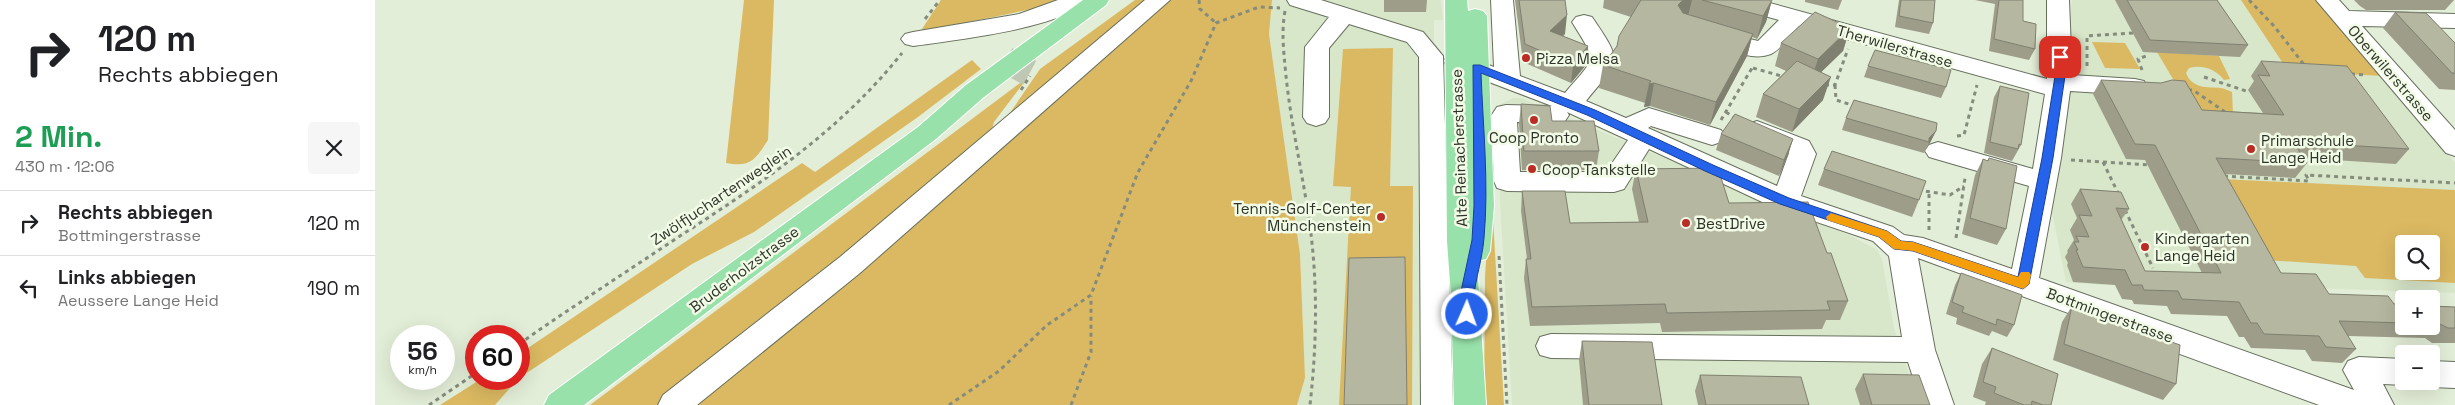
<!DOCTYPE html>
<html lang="de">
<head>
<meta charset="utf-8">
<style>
	:root { --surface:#fff; --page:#f6f6f6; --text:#202124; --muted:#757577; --line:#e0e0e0 }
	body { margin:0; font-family:"Space Grotesk",sans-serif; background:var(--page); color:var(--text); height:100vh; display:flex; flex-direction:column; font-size:19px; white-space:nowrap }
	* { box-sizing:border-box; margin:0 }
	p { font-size:16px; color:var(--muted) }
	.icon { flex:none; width:28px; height:28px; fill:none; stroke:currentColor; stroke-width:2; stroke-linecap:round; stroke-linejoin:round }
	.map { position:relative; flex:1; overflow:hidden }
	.sheet { display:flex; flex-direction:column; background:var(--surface); width:375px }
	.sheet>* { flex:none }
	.top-card { background:#fff; color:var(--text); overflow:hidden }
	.buttons { position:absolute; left:2020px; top:235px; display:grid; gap:10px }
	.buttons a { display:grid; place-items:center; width:45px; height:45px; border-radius:5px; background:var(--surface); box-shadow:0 5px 20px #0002; font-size:25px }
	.speed { position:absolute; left:15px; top:325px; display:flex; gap:10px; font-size:25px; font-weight:700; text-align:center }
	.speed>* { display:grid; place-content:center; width:65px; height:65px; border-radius:50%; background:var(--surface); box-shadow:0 5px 20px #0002; line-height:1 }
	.speed small { font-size:12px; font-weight:400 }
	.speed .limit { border:8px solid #d22; background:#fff; color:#111 }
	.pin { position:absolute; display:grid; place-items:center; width:42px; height:42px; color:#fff; margin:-21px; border-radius:10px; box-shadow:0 2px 8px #0006 }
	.me { position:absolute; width:55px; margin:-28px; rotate:2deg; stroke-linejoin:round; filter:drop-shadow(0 0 4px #0008) }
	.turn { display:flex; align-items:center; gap:18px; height:105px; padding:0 15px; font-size:22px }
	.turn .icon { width:65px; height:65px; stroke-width:2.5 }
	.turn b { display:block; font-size:35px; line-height:42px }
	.round { display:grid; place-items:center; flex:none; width:52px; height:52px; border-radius:5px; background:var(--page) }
	.summary { display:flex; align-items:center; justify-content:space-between; height:85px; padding:0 15px }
	h1 { font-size:30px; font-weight:700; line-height:38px; color:#1e9e55 }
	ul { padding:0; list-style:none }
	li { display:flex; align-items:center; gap:15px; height:65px; padding:0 15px; border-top:1px solid var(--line) }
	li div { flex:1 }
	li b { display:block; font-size:19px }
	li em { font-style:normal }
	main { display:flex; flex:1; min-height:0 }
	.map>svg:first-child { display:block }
	.built { fill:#d8e6c9; fill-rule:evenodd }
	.green { fill:#dbb962; fill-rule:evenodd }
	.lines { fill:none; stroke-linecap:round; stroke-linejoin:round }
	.minor-tunnel { stroke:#bfc8b5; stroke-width:27; stroke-dasharray:27 14; stroke-linecap:butt }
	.minor-casing { stroke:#67705d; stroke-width:2 }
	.major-casing { stroke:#fff; stroke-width:2 }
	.path { stroke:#858c7d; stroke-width:3; stroke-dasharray:4 4; stroke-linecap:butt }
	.minor { fill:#fff; fill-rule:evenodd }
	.major { fill:#98e1aa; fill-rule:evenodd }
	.wall { fill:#9d9d8a }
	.shaded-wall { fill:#7f8070 }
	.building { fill:#b6b7a0; stroke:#7f8070 }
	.route { fill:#2563eb; stroke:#184099 }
	.slow { fill:#f59e0b }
	.poi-dot { fill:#bb2c26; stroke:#f1fbe6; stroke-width:2 }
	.labels { text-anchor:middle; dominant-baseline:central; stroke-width:5; stroke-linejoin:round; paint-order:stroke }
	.street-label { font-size:15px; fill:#2e3229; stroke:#f1fbe6 }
	.poi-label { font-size:15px; fill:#2e3229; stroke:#f1fbe6; text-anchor:start }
</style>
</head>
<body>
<main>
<section class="sheet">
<div class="top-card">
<div class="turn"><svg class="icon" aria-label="right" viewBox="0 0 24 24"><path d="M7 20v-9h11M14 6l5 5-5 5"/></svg><div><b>120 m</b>Rechts abbiegen</div></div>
</div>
<div class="summary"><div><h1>2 Min.</h1><p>430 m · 12:06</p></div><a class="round"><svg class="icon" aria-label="close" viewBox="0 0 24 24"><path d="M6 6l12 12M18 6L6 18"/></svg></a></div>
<ul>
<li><svg class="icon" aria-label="right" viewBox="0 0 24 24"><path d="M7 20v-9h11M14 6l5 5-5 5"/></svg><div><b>Rechts abbiegen</b><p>Bottmingerstrasse</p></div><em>120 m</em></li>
<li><svg class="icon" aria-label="left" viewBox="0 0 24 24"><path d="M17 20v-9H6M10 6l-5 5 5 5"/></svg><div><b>Links abbiegen</b><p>Aeussere Lange Heid</p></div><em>190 m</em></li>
</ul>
</section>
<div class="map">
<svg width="2080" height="405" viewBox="0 0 2080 405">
	<rect width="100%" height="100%" fill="#e3eed8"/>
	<!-- built -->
	<path class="built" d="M897,0H1066L1068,20H1059V42L1066,52V74L1073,84L1077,405H922L930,378L925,254L894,34Z
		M1697,0H1866L1913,71L2008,76L2080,163V293L1772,282L1726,285L1691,282L1677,212ZM2029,244H2056V271H2029Z
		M1138,98H1146L1476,236L1502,250L1507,259L1519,328L1544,405H1137L1125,200L1124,115V105Z"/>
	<!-- green -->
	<path class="green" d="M369,0H399L393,140C381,159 375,168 351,163Z
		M566,0H689L662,8L545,32Z
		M760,0H772L626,126L665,69Z
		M795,0H897L894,34L925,254L930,378L922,405H317Z
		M1866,0H1940L2008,76L1913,71Z
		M1717,42L1750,43L1765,69L1730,68Z
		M1018,48L1015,186H1038L1037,405H964L976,187L958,186L968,49Z
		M1782,52L1844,56L1855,79L1849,80C1841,69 1827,64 1814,68L1811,73C1817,89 1833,87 1846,88C1849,88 1854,91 1857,92L1858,114H1828L1798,79Z
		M597,60L606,69L543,117L379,232L317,264L144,378V354L427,163L440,172Z
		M653,77L619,122L615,136L291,405H215Z
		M1846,179L2080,190V283L1990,278L1981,266L1891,260ZM2029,244H2056V271H2029Z
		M1118,218L1129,405H1109L1110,277L1113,229Z
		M106,379H143L120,405H65Z"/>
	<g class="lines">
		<!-- minor-tunnel -->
		<path class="minor-tunnel" d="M631,60L657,74"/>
		<defs>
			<path id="minor" d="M683,0H711C692,28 573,41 538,46L530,44L526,39L530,34L538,32L644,14Z
				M770,0H795L485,273L322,405H283L288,395L465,257Z
				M912,0H946L1048,32L1068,56L1078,405H1046L1044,57L1032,42L974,24L954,48V117L950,123L941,126L932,123L928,117L930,47L954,17L915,5Z
				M1116,0H1138L1145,76L1190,93C1221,56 1223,64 1197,22L1201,17L1209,15L1217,17C1249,64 1245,59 1211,101L1251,118L1274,108L1346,130L1350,136L1346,142L1337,145L1276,126L1273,128L1402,186L1414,153L1373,136L1369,130L1373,124L1382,121L1434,141L1441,154L1426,196L1518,227L1529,235L1548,238L1637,269L1654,186L1554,157L1550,151L1554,145L1563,142L1658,169L1670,94L1424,26C1417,34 1406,49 1396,54C1377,62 1349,48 1331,42L1327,37L1331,32L1339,30L1383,41L1404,20L1350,5L1347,0H1384L1672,79V0H1694L1697,75L1760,79L1769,81L1772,87L1769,93L1760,95L1695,91L1686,158L1664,278L1979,390L1968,370L1973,361L1984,357L2029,359V381H2040L2029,385L2008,384L2019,405H1944L1543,258L1560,350L1579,405H1547L1533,362L1176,358L1165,355L1161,346L1165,337L1176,334L1527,337L1514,256L1498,241L1400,208L1274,149L1249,189L1239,192L1132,191L1122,188L1119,181L1116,116L1122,107L1131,105L1177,106L1072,66L1069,61L1072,56L1081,53L1119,67ZM1192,112L1253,140L1231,172H1145L1142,122L1181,123L1190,121L1194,115Z
				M1941,0H1964L1974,11L2080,14V28L1987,26L2080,130V156L2071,153Z
				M2056,361L2080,362V388L2056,387L2045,383L2044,381H2056Z"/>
			<path id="major" d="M708,0H734L731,5L609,97L561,139L209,405H169L174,395L543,127L591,85Z
				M1070,0H1092L1093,11L1100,9L1108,11L1112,16L1119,206L1115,251L1111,259L1102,261L1111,405H1079L1076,296L1072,241Z"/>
		</defs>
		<!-- minor casing -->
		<use href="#minor" class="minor-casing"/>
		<!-- major casing -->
		<use href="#major" class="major-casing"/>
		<!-- path -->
		<path class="path" d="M824,0L825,9L841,23
			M1874,0L1899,26L1930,66
			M910,11C906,33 909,54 911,76C916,124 927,171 934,219C943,281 942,343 935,405
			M550,19L565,0
			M1712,66V36L1758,33
			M1378,68L1410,77
			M1767,70L1763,59L1771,56
			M1976,74L1992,75
			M1829,77L1874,92
			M1450,85H1460L1473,49
			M1460,85L1461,100L1480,106
			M646,90L655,76
			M1813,90H1818L1850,112
			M1351,112L1361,119
			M1346,120L1377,68
			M1582,136L1589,135L1602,85
			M1696,160L1774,165
			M1728,162L1744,195
			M1849,176L1934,181L1931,175L2080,183
			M1543,190L1575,195L1589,186
			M1554,194V230
			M1750,210L1778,268
			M1581,238L1590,178
			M1124,256L1132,405
			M144,344C197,307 251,272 305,236C388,182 465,131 527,53
			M54,405L101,373
			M574,405L624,371L672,325L716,295L763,172L816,81L841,23L884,7L905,8
			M696,405L716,352V296"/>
		<!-- minor -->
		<use href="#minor" class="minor"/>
		<!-- major -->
		<use href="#major" class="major"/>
	</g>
	<!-- wall -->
	<path class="wall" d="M1009,0H1052L1051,12H1009Z
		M1140,0H1190V34L1188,36L1213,46L1211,65L1196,83L1148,62Z
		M1229,0H1397L1391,22L1382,39L1377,37L1372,56L1335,125L1275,106L1269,107L1270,103L1224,88L1228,65L1242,46L1256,17L1228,8Z
		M1430,0H1467L1463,10L1430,2Z
		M1524,0H1560L1558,23L1554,34L1520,27Z
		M1600,0H1648V21L1660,49L1654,60L1614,51L1620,4Z
		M1740,0H1842L1873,45L1865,57L1768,52Z
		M1979,0H2079L2070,10H1991L1985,6Z
		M2020,12L2080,43V90L2064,89L2008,28Z
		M1475,28L1468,51L1446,72L1448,100L1417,132L1381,117L1388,94L1411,71L1400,66L1406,43Z
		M1886,61L2034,149L2021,164L1928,158L1932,163L1920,178L1850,174L1906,273L1954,294L2019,304L2029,305V326H2056V306L2080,307V343H2057L2050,338L1973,336L1981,349L1967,363L1937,361L1930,350L1876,348L1869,337H1864L1852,316L1796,314L1792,306L1759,304L1757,300L1747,299L1740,285L1698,282L1692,265L1693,263L1690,257L1693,252L1692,251L1699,240L1695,230L1702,218L1696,204L1705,189L1754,209L1746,220L1770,271L1827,273L1770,160L1751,159L1718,94L1726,80L1827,110L1888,113L1873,90L1879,81L1876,76Z
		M1493,66L1571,87L1566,98L1489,77Z
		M1625,86L1646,145L1637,161L1609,153L1619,97Z
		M1146,104L1177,121L1224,151L1221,170H1147L1144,124Z
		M1471,118L1561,131L1549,153L1467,130Z
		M1346,134L1418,139L1413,155L1404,176L1341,150Z
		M1614,158L1631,229L1622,245L1587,234L1600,175L1608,159L1612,161Z
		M1261,169L1354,203L1452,253L1473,301L1465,320H1451L1447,329L1287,332L1285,323L1155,326L1149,278L1151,259H1152L1146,211L1147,191L1195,223L1264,222L1257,189Z
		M1449,169L1544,200L1537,217L1443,185Z
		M1586,273L1639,325L1632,337L1617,331L1614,336L1581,324L1582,318L1571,314L1580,285Z
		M1697,306L1801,384L1788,400L1678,360L1687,322Z
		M1207,341L1287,405H1208L1204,360Z
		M1617,348L1676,405H1610L1611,402L1598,397L1607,364Z
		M1488,374L1555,405H1485L1480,389Z
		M1325,375L1434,405H1323L1320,391Z"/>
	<!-- shaded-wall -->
	<path class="shaded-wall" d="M1308,0H1317L1312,20L1303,5Z
		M1397,0L1391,22L1382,39L1388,16Z
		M1192,15L1190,34L1173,49L1175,31Z
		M1475,28L1468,51L1435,83L1443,59Z
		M1378,34L1372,56L1335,125L1341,102Z
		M1213,46L1211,65L1196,83L1198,65Z
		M1456,77L1448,100L1417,132L1424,109Z
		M1279,83L1275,106L1269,107L1274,84Z
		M1561,131L1555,143L1553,145L1554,142V138Z
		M1418,139L1413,155L1404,176L1409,160Z"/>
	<!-- building -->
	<path class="building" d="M1144,0H1190L1192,15L1175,31L1213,46L1198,65L1150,44Z
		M1266,0H1308L1303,5L1308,13L1378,34L1341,102L1279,83L1274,84L1276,81L1228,65L1242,46L1244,36Z
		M1327,0H1397L1388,16Z
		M1526,0H1560L1558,23L1524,16Z
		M1624,0H1648V21L1661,24L1660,49L1619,39Z
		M1752,0H1842L1873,45L1775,40Z
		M1440,12L1475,28L1443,59L1406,43Z
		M2020,12L2051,13L2080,43V73H2077Z
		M1500,50L1576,70L1571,87L1493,66Z
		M1422,61L1456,77L1424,109L1388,94Z
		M1886,61L1972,66L2034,149L1918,142L1932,163L1841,158L1906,273L1941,274L1954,294L2013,296L2019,304L2029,305V323L1964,321L1981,349L1951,347L1944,336L1889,334L1882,323H1876L1864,302L1807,299L1803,291L1769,290L1767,285H1757L1750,270L1708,267L1701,250H1703L1699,242H1704L1701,236L1714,237L1704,215L1717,216L1705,189L1746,192L1754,209L1741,208L1770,271L1846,273L1780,145L1760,144L1726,80L1786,83L1797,80L1810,81L1827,110L1909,115L1883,75L1895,76Z
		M1625,86L1654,93L1646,145L1644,144L1643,149L1615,142Z
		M1479,100L1562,123L1561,131L1554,138V142L1471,118Z
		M1146,104L1175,106L1177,121H1219L1224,151H1149Z
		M1360,114L1418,139L1409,160L1346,134Z
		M1457,151L1551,181L1544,200L1449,169Z
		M1614,158L1642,166L1631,229L1595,218L1608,159L1613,161Z
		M1343,168L1354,203L1433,202L1452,253H1456L1473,301H1452L1455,310L1292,313L1290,304L1157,307L1151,259H1156L1147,191H1190L1195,223L1273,222L1261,169Z
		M1030,257L1032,405H969L974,258Z
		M1586,273L1647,295L1639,325L1622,319L1621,325L1587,312L1589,307L1577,302Z
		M1697,306L1805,345L1801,384L1689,344Z
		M2056,306L2080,307V328H2073L2065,324H2056Z
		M1207,341L1277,342L1287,405H1214Z
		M1617,348L1683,374L1676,405H1668L1657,401L1656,405H1649L1619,393L1621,387L1608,382Z
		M1488,374L1544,375L1555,405H1497Z
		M1325,375L1426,377L1434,405H1331Z"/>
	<!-- route -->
	<path class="route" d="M1685,54L1690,57V76L1678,158L1654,284L1648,289L1538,251L1519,249L1504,237L1405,204L1330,171L1212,115L1106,73C1108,128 1114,183 1109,238C1107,264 1097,287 1098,314L1092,319L1086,314L1085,296L1097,240L1099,206L1098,65H1105L1220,110L1338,165L1414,198L1512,231L1526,241L1538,242L1643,277L1667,158L1680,76V57Z"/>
	<!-- slow -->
	<path class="slow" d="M1456,213L1512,231L1526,241L1538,242L1643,277L1646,272H1654L1656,275L1654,284L1648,289L1538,251L1519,249L1504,237L1452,220L1451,217Z"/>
	<!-- markers -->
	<g class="poi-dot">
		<circle cx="1151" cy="58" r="5"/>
		<circle cx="1159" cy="120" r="5"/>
		<circle cx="1876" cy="149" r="5"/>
		<circle cx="1157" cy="169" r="5"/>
		<circle cx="1006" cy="217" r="5"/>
		<circle cx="1311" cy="223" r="5"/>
		<circle cx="1770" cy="247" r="5"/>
	</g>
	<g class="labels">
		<!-- street labels -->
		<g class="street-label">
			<text transform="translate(1520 46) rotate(16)">Therwilerstrasse</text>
			<text transform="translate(2016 73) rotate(49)">Oberwilerstrasse</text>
			<text transform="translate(1084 148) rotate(-92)">Alte Reinacherstrasse</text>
			<text transform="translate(346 195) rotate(-34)">Zwölfjuchartenweglein</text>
			<text transform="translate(369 269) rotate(-37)">Bruderholzstrasse</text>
			<text transform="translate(1735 315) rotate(20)">Bottmingerstrasse</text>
		</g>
		<!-- poi labels -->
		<g class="poi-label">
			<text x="1161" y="58">Pizza Melsa</text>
			<text x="1159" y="137" text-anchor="middle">Coop Pronto</text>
			<text x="1886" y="140">Primarschule<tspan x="1886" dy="17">Lange Heid</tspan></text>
			<text x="1167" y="169">Coop Tankstelle</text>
			<text x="996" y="208" text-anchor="end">Tennis-Golf-Center<tspan x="996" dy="17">Münchenstein</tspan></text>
			<text x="1321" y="223">BestDrive</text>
			<text x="1780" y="238">Kindergarten<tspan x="1780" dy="17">Lange Heid</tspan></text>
		</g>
	</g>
</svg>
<div class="buttons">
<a><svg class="icon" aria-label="search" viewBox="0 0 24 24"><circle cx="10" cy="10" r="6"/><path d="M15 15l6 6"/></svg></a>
<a>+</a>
<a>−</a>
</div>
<div class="speed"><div>56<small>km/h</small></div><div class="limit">60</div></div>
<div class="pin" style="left:1685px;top:57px;background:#d93025"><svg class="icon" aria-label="arrive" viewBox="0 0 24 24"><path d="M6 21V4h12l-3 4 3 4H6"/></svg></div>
<svg class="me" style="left:1092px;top:314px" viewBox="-20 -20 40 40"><circle r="17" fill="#2563eb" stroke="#fff" stroke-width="3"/><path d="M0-11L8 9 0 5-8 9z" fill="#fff"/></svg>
</div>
</main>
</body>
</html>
